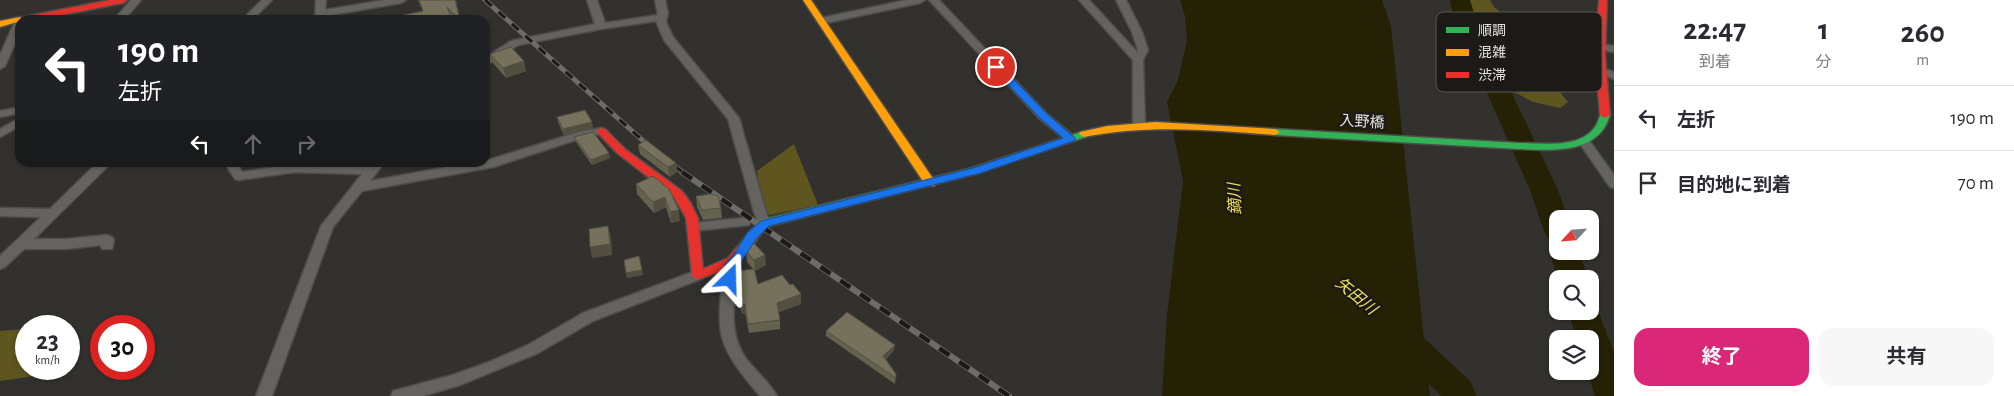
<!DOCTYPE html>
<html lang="ja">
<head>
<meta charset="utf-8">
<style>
	:root { --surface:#fff; --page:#f7f7f7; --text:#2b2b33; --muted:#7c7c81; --line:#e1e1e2; --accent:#db2777 }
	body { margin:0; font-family:"Alegreya Sans","Noto Sans JP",sans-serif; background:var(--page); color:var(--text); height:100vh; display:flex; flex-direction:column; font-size:19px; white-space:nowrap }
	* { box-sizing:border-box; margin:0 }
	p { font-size:16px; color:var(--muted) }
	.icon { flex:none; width:28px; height:28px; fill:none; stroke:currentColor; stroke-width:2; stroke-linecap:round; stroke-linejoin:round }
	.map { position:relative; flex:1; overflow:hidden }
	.side { display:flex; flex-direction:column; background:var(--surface); width:400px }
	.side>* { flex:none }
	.top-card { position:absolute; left:15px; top:15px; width:475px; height:152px; border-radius:15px; box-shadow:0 1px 4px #0004; background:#202124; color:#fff; overflow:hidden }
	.needle { width:32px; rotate:244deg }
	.buttons { position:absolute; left:1549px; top:210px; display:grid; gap:10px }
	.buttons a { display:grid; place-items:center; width:50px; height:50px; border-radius:10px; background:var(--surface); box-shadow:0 1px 4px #0004; font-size:25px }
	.speed { position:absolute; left:15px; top:315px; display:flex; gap:10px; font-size:25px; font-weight:700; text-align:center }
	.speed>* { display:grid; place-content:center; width:65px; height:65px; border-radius:50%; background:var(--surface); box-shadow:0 1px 4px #0004; line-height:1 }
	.speed small { font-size:12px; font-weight:400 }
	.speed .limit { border:8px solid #d22; background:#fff; color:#111 }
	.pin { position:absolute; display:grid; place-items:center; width:42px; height:42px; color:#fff; margin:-21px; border:2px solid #fff; border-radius:50%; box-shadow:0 1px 5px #0007 }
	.me { position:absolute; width:55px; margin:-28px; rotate:22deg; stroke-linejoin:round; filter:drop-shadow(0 0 4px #0008) }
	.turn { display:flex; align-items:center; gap:18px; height:105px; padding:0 20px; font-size:22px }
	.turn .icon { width:65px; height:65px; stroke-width:2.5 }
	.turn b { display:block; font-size:35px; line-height:42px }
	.lanes { display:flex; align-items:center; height:48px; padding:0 20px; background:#0003; justify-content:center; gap:25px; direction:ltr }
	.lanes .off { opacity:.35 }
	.eta { display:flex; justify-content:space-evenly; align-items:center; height:85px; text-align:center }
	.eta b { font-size:30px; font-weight:700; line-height:35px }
	.button { display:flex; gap:10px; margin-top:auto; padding:10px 20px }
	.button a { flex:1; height:58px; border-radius:15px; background:var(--accent); color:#fff; font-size:20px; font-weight:700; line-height:58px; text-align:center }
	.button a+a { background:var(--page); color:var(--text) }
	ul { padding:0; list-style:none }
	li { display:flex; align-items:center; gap:15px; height:65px; padding:0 20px; border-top:1px solid var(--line) }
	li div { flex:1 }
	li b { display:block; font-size:19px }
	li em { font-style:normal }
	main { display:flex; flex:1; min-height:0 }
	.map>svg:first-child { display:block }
	.green { fill:#5e551f }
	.water { fill:#252105 }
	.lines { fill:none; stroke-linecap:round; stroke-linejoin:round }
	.river { fill:#252105; fill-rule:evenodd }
	.street-casing { stroke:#4e4d4a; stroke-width:3 }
	.fast-casing { stroke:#4e4d4a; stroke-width:3 }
	.slow-casing { stroke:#4e4d4a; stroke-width:3 }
	.jam-casing { stroke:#4e4d4a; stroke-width:3 }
	.street { fill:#646360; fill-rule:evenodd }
	.fast { fill:#30b455; fill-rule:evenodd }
	.slow { fill:#ff9f0a; fill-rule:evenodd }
	.jam { fill:#e5322d; fill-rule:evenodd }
	.rail-far1-casing { stroke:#6d6c69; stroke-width:5 }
	.rail-casing { stroke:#6d6c69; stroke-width:6 }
	.rail-far1 { stroke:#1b1a17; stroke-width:3; stroke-dasharray:9; stroke-linecap:butt }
	.rail { stroke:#1b1a17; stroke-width:4.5; stroke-dasharray:12; stroke-linecap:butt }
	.wall { fill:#65614f }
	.shaded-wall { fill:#524f40 }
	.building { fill:#75715c; stroke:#524f40 }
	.route { fill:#1a73e8; stroke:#114b97 }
	.labels { text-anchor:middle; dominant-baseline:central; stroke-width:5; stroke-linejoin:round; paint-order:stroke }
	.street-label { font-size:15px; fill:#e5e4df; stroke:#1b1a17 }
	.water-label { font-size:16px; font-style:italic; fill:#f1de5a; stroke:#1b1a17 }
	.key { fill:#1b1a17; stroke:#585753; stroke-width:1 }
	.key-label { font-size:14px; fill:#e5e4df }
</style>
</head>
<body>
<main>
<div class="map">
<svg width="1614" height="396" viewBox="0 0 1614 396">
	<rect width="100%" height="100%" fill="#32312d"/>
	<!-- green -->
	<path class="green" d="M1464,0H1490L1494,7L1534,39L1538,51L1559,61L1544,63L1551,81L1568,102L1560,108L1533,102L1503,86L1476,21L1465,12Z
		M794,144L818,205L770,215L763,210L757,171Z
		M26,329V369H37L34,376L0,381V331Z"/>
	<!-- water -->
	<path class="water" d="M1180,0H1382L1391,26L1430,396H1162L1167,315L1183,181L1167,102L1178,80L1187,40L1185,16Z"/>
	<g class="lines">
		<!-- river -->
		<path class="river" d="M1450,0H1470L1475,16L1558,190L1568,219H1558V241L1548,238L1544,231L1530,190L1453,16Z
			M1558,243V251H1579L1588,279H1558L1549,251L1554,244Z
			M1590,301L1595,303L1614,352V396H1595L1587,371H1590V339H1577L1568,311H1590Z
			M1400,323L1411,326L1470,381L1477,396H1441L1389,344L1384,335L1389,326Z"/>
		<defs>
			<path id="street" d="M131,0H141L124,20H114Z
				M262,0H272L252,20H242Z
				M316,0H326L325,10L385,0H406L401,3L325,16V20H315Z
				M587,0H597L605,23L658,15L655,0H665L668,13L666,22L673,37L739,118L766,212L771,223L770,226H760L754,212L728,119L664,40L656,21L601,29L518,45L485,66V58L511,41L595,24Z
				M907,0H925L920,3L821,24L816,21L821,18Z
				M929,0H939L1047,114L1075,137L1077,139L1075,141H1067L1039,118Z
				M1079,0H1089L1137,52L1138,50L1132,32L1116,0H1126L1142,32L1148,50L1143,60L1145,124L1143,126H1135L1133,124V60Z
				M20,18L24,20H20V32L5,66L0,69V55L15,21Z
				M1599,44L1614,46V52L1595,49L1594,47Z
				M1601,68L1614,72V79L1597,73L1596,71Z
				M20,107V113L0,117V111Z
				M20,118V126L0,137V129Z
				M601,128L605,129L607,131L605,133L585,137L493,167L362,191L333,227L272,396H256L321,226L362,174L295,172L239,180L235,179L224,162H236L242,172L295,164L368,167L372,162H385L370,181L475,162H485V161L579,132Z
				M1584,137L1588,139L1614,175V188L1610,187L1578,141Z
				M98,162H112L34,239H67L107,235L112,237L114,240L112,249H102L100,245L67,249H24L5,267L0,269V256L41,217L0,216V208L50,209Z
				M744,218L750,222L749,225L693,231L688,230L687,227L688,224L693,223Z
				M731,259L736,261L738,264C735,297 726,332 747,360C757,372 770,383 777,396H760C713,341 717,334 724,264L726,261Z
				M698,270L703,272L705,275L703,278L593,321L538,353L460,385L423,396H391L393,391L453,375L489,362L528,345L583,313Z"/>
			<path id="fast" d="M1605,112L1610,115C1598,155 1553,150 1519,149L1275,135L1270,132L1275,129L1519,143C1541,143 1580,149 1595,127C1598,123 1599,117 1601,113Z
				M1084,131L1088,132L1089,134L1088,136L979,173L769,226L760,235L756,236L750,232L761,220L972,168Z"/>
			<path id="slow" d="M803,0H811L934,180L936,183L934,186H926Z
				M20,17L24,20L0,27V21Z
				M1155,122L1275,129L1280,132L1275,135C1211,130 1148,124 1084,137L1079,134L1080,132L1107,126Z"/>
			<path id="jam" d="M110,0H127L123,3L36,20H20V22L19,20L23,17Z
				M1599,0H1607L1605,55L1610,115L1605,118L1600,115L1595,55Z
				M601,128L605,129L625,149L682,191L690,202L698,218L703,269L728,258L752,229H760L762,232L760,235C739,264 732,269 698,279L694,278L692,275L686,218L674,197L617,153L596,131Z"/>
		</defs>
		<!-- street casing -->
		<use href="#street" class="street-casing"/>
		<!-- fast casing -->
		<use href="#fast" class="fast-casing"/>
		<!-- slow casing -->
		<use href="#slow" class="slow-casing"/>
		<!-- jam casing -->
		<use href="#jam" class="jam-casing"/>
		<!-- street -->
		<use href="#street" class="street"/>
		<!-- fast -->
		<use href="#fast" class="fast"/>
		<!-- slow -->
		<use href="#slow" class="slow"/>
		<!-- jam -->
		<use href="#jam" class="jam"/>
		<defs>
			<path id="rail-far1" d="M485,0L658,154L684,173"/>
			<path id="rail" d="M682,172L1009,396"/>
		</defs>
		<!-- rail-far1 casing -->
		<use href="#rail-far1" class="rail-far1-casing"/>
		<!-- rail casing -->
		<use href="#rail" class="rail-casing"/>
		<!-- rail-far1 -->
		<use href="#rail-far1" class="rail-far1"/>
		<!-- rail -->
		<use href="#rail" class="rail"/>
	</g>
	<!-- wall -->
	<path class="wall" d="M418,0H456L460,20H455L450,15L423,11Z
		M490,54L526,71L506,78L493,63Z
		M557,117L593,128L564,135L558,122Z
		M574,137L609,153L610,158L592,165L576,142Z
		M638,145L676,163L677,172L670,177L640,154Z
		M653,176L680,221L671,223L666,207L654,213L637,194L636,184Z
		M696,196L721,208L722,218L703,220L697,207Z
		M746,251L766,265L755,271L758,284L790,285L801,294V304L779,312L780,320V329L749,333L745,313L742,314L737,291L736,281L753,269L747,262Z
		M826,331L894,350L886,359L896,374L895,384L826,336Z"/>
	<!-- shaded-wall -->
	<path class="shaded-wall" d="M524,61L526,71L506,78L503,68Z
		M592,122L593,128L564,135L563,129Z
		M609,153L610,158L592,165L591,160Z
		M676,163L677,172L670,177L668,167Z
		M665,197L666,207L654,213L653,202Z
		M679,210L680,221L671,223L670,212Z
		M608,226L611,237L612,255L592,258L590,247Z
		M765,255L766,265L755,271L754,260Z
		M642,270L643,275L627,278L626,273Z
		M801,294V304L777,313V303Z
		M742,304H745V313L742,314Z
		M895,345L894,350L883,361V356Z"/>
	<!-- building -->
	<path class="building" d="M419,0H455L460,20L447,7L452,20H405L403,15L423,11Z
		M511,47L524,61L503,68L490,54Z
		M585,110L592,122L563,129L557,117Z
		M593,132L609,153L591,160L574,137Z
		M646,140L676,163L668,167L638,145Z
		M653,176L669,189L679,210L670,212L665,197L653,202L636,184Z
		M711,194L718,196L721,208L702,210L696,196Z
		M608,226L610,244L590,247L589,229Z
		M753,242L765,255L754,260L746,251Z
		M639,256L642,270L626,273L624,260Z
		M754,269L758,284L782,275L790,285L793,284L801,294L777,303L780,320L748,324L745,304H742L736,281L737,271Z
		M847,312L895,345L883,356L896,374V378L826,331Z"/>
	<!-- route -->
	<path class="route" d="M996,64L1000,65L1047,114L1074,137L1076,139L1074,141L981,173L769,226L756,239L741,262L737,266L734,283H725L723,279L725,264L733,256L747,233L761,221L973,168L1063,138L1040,118L993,69V65Z"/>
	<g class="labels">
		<!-- street labels -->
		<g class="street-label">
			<text transform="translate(1362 122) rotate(3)">入野橋</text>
		</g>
		<!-- water labels -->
		<g class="water-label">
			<text transform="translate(1235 199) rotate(-93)">鏑川</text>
			<text transform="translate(1356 296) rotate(40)">矢田川</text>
		</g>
	</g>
	<!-- legend -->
	<rect x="1436" y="12" width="166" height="80" rx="8" class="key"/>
	<rect x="1446" y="27" width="23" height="6" fill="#30b455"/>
	<rect x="1446" y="49" width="23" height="7" fill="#ff9f0a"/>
	<rect x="1446" y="72" width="23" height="6" fill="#e5322d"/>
	<g class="key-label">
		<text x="1478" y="35">順調</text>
		<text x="1478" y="57">混雑</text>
		<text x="1478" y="80">渋滞</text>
	</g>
</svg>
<div class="buttons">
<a><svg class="needle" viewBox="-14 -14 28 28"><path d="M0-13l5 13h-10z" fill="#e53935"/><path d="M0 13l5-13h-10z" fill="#7c7c81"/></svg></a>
<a><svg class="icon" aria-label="search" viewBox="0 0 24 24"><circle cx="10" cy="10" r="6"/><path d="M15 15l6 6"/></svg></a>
<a><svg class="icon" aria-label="layers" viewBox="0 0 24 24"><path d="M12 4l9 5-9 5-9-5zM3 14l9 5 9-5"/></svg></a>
</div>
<div class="speed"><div>23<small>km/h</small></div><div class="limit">30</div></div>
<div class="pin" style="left:996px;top:67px;background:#d93025"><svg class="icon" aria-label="arrive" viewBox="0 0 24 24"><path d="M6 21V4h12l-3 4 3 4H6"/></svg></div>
<svg class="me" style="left:730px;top:279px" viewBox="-20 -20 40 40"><path d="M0-17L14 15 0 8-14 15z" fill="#1a73e8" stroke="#fff" stroke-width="4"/></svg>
<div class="top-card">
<div class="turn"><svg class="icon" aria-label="left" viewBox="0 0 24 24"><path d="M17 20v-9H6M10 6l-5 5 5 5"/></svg><div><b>190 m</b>左折</div></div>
<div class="lanes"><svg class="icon" aria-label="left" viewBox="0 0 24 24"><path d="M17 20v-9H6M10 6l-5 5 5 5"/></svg><svg class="icon off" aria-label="ahead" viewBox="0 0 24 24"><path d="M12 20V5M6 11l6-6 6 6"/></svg><svg class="icon off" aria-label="right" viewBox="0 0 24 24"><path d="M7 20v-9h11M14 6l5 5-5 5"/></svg></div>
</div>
</div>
<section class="side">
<div class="eta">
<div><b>22:47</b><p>到着</p></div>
<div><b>1</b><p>分</p></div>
<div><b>260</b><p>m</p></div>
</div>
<ul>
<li><svg class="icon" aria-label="left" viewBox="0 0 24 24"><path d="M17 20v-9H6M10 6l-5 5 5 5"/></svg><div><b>左折</b></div><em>190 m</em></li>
<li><svg class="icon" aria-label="arrive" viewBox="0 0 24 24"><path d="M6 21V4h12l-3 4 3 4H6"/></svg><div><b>目的地に到着</b></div><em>70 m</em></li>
</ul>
<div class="button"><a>終了</a><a>共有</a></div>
</section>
</main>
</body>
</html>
